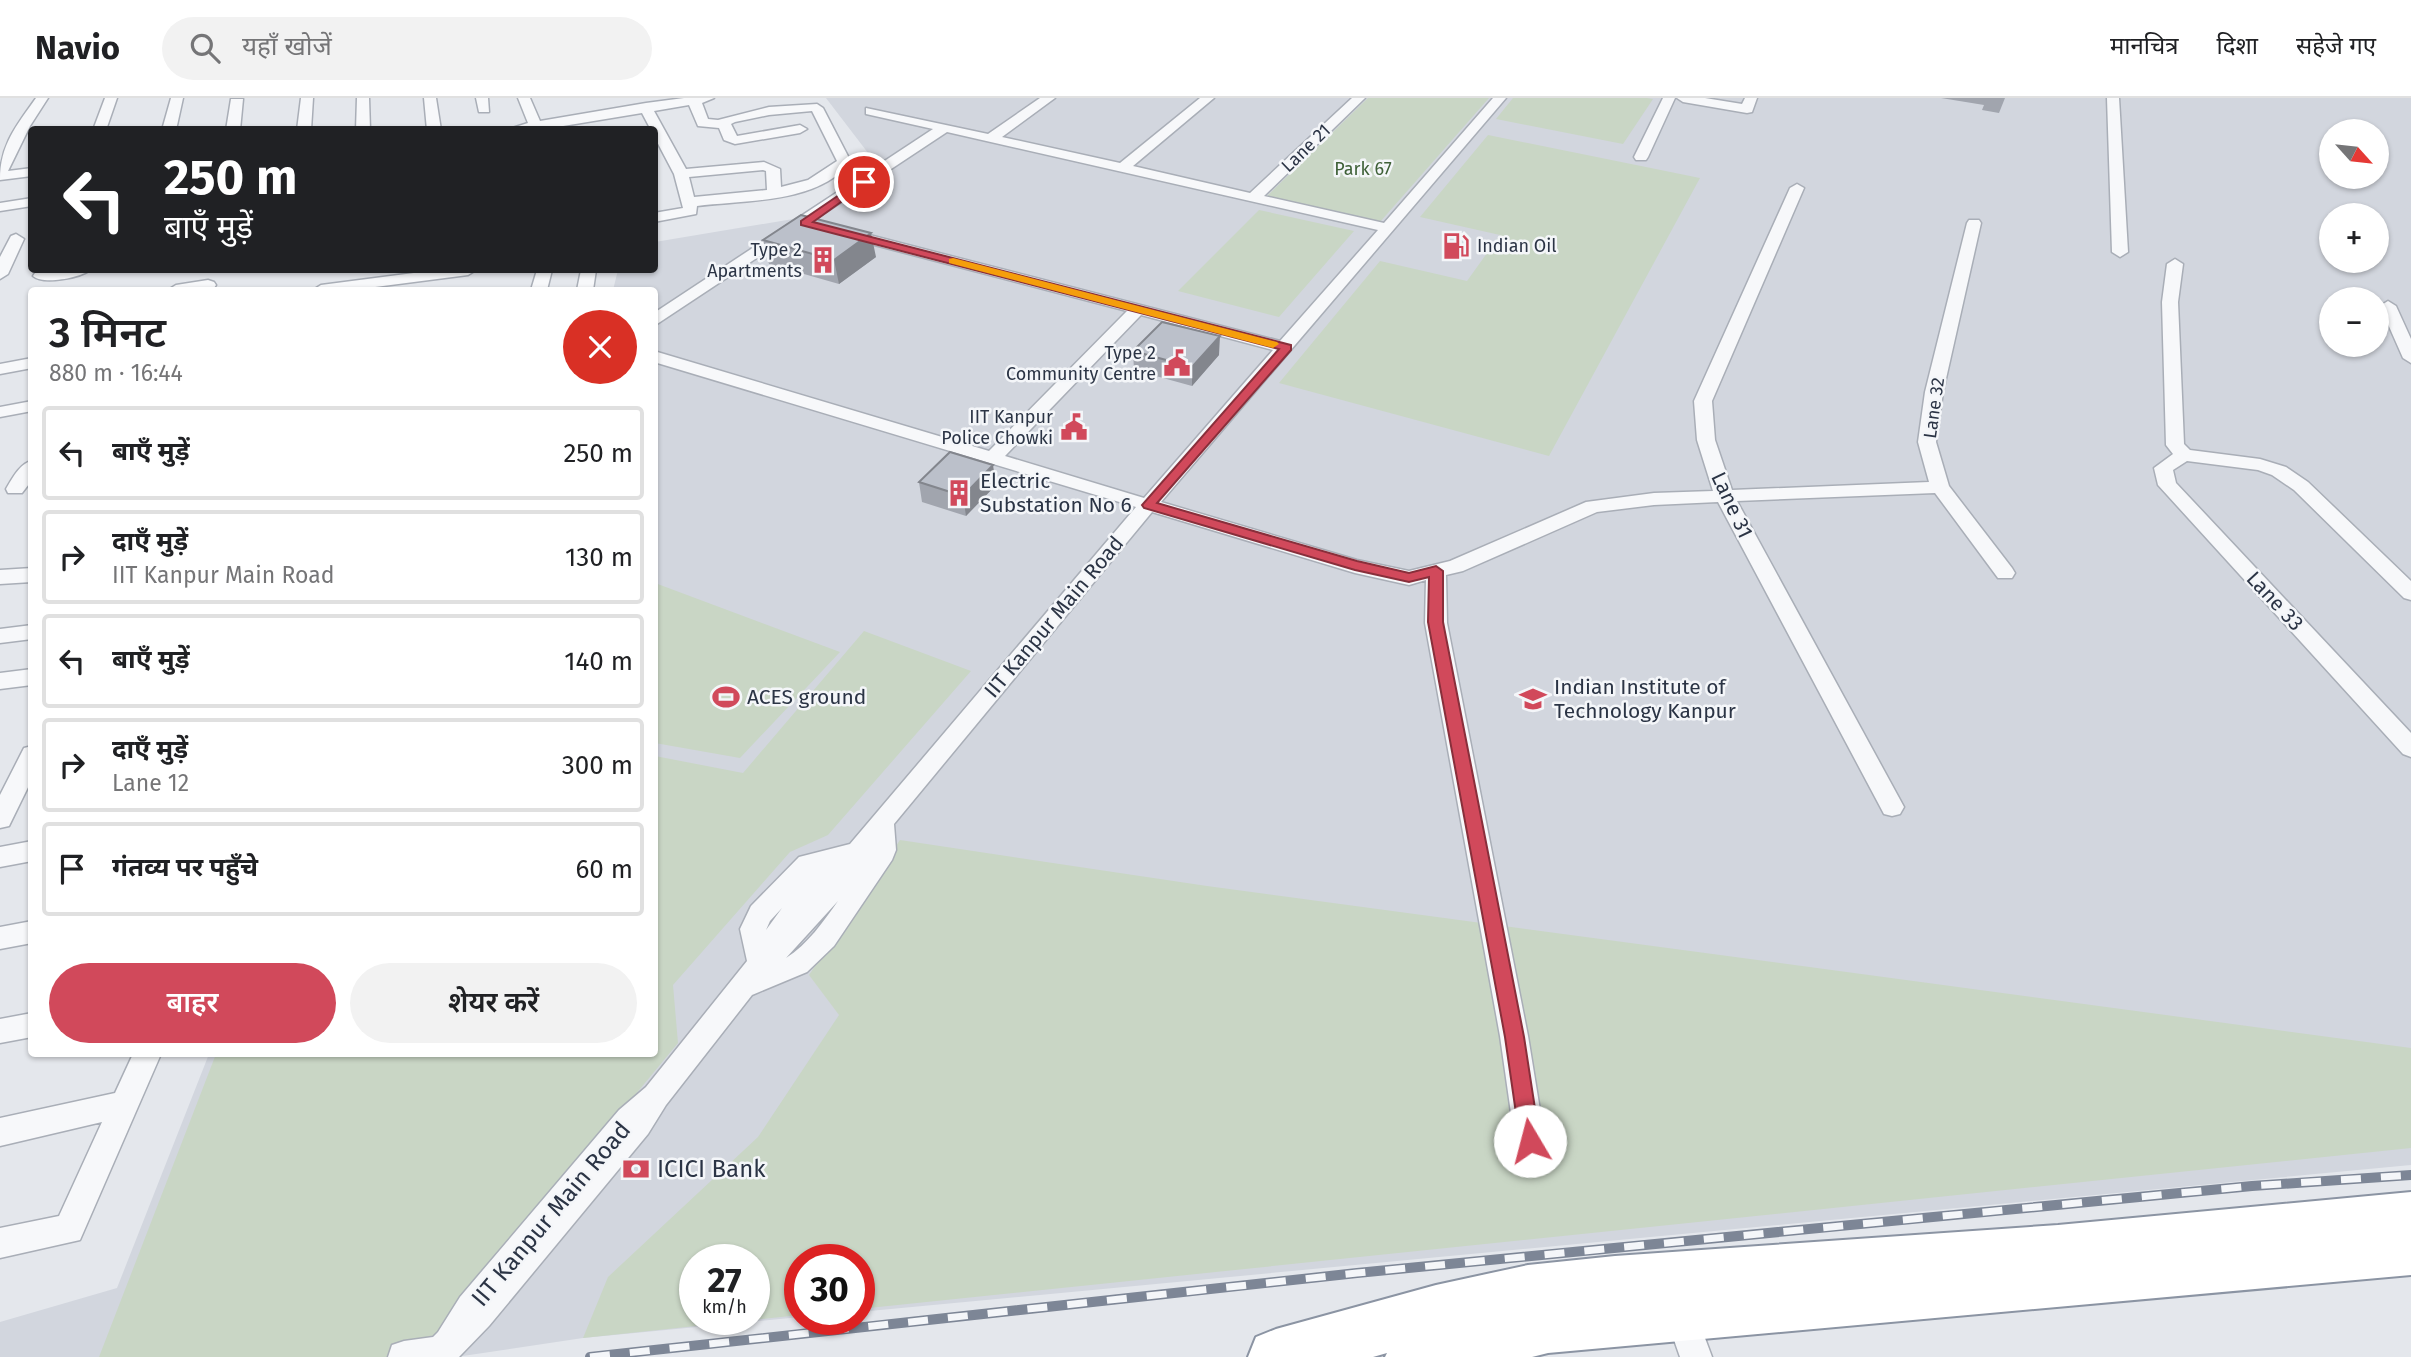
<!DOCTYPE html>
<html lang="hi">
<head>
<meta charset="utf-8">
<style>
	:root { --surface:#fff; --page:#f2f2f2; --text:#202124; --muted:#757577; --line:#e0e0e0; --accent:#d1495b }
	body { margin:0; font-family:"Fira Sans","Noto Sans Devanagari",sans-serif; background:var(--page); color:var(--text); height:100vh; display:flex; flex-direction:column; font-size:26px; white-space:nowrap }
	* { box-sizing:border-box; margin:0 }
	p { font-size:23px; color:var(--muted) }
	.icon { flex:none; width:38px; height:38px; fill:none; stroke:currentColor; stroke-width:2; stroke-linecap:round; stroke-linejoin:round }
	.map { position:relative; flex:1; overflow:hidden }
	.panel { position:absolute; left:28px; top:189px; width:630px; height:770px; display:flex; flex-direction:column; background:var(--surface); border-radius:7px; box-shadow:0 2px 5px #0004 }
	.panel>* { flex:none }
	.hud { position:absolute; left:28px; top:28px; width:630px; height:147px; border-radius:7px; box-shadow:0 2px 5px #0004; background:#202124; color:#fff; overflow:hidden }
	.needle { width:46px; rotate:117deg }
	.buttons { position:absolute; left:2319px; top:21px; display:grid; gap:14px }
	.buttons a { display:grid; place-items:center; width:70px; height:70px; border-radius:50%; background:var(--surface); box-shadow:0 2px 5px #0004; font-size:35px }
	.speed { position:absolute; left:679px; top:1146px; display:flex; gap:14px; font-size:35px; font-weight:700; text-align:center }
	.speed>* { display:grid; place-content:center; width:91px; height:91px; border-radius:50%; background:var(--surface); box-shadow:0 2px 5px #0004; line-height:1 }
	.speed small { font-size:18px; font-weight:400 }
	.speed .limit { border:10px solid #d22; background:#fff; color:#111 }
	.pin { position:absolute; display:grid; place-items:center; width:60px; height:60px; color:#fff; margin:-30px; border:4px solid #fff; border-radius:50%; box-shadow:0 2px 7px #0007 }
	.me { position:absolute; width:77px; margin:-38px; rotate:352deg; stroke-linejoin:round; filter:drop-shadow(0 0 5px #0008) }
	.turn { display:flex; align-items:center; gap:24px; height:147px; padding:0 21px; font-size:32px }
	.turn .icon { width:91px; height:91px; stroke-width:2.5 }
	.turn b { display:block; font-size:49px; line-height:60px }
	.round { display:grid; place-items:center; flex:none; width:74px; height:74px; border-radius:37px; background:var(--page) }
	.headline { display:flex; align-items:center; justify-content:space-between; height:119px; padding:0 21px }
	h1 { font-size:42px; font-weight:600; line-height:52px }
	.primary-button { display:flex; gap:14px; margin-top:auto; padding:14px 21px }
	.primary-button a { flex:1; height:80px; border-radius:42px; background:var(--accent); color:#fff; font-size:28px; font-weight:600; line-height:80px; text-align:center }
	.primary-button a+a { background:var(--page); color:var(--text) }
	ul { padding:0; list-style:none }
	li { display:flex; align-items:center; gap:21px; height:94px; margin:0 14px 10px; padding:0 7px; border:4px solid var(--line); border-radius:7px }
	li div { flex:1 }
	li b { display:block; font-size:26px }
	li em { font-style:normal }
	header { display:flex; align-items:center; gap:42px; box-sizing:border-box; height:98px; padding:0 35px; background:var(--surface); border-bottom:2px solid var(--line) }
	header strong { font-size:33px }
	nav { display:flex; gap:38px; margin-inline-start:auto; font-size:24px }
	.search { width:490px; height:63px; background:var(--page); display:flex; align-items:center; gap:18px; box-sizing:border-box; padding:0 24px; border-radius:38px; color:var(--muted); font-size:26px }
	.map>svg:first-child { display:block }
	.built { fill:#d2d6de; fill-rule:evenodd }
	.green { fill:#c9d6c5; fill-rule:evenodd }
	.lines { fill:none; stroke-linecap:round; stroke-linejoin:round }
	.street-casing { stroke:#a9aeb7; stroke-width:3 }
	.highway-casing { stroke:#8b94a3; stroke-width:4 }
	.street { fill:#f7f8fa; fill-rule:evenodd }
	.highway { fill:#fff; fill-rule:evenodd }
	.rail-casing { stroke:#7d8696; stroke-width:10 }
	.rail { stroke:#f4f6f9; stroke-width:7; stroke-dasharray:20; stroke-linecap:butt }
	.wall { fill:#a1a5ae }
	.shaded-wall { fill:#83868d }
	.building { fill:#bbc0ca; stroke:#83868d; stroke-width:2 }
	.route { fill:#d1495b; stroke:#882f3b; stroke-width:2 }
	.slow { fill:#f59e0b }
	.labels { text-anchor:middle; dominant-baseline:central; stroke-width:5; stroke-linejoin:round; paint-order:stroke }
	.far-street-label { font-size:18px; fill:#2b3445; stroke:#f4f6f9 }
	.far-park-label { font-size:18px; fill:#3f6138; stroke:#f4f6f9 }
	.far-poi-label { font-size:18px; fill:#2b3445; stroke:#f4f6f9; text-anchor:end }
	.poi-label { font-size:21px; fill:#2b3445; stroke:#f4f6f9; text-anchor:start }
	.street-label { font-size:21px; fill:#2b3445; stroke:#f4f6f9 }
	.near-poi-label { font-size:24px; fill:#2b3445; stroke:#f4f6f9; text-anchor:start }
	.near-street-label { font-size:24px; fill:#2b3445; stroke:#f4f6f9 }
</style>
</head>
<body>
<header>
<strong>Navio</strong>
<div class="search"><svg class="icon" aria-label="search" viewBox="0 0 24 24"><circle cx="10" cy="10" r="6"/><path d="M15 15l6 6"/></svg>यहाँ खोजें</div>
<nav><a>मानचित्र</a><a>दिशा</a><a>सहेजे गए</a></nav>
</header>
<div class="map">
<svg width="2411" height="1259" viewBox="0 0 2411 1259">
	<rect width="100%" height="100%" fill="#e4e7ec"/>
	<!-- built -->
	<path class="built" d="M826,0H2411V1067L859,1214V1162H800V1219L583,1240L456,1259H0V1224L117,1190L209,956H654V192H613L618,172H654L655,144L793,121L878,68ZM2331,33H2376V79H2331ZM2331,117H2376V163H2331ZM2331,201H2376V247H2331ZM695,1162H754V1222H695Z"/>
	<!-- green -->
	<path class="green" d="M1368,0H1489L1380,124L1267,98Z
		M1513,0H1647L1653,1L1623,46L1496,21Z
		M1488,37L1700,80L1549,358L1279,285L1380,163L1467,183L1500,137L1420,119Z
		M1259,112L1354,133L1279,219L1178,193Z
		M654,485H655L840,554L740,660L655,645Z
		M864,533L971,573L828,737L790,754L673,887L678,945L422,1255L393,1259H99L216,956H654L655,658L743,675Z
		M900,742L1207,788L2411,950V1050L859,1211V1162H800V1217L583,1240L608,1179L758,1039L839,917L809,877ZM695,1162H754V1222H695Z"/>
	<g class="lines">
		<defs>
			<path id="street" d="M36,0H48L30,28L8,73L32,70V78L0,82C0,47 16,28 36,0Z
				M105,0H117L106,32H93Z
				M171,0H183L176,32H162Z
				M301,0H313L311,32H297Z
				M357,0H369L370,32H356Z
				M424,0H436L441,32H427Z
				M476,0H488L489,14H479Z
				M518,0H530L540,23L646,5L684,0H714L702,5L708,21L718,22L769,9L817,6L823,10L851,64C816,106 746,102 697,108L696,116L654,124V115L683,110L674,76L654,38V32H651L642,15L539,32H506L528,25ZM689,7L698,28L719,30L724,42L735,46L800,35L807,31L800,27L737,38L731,26L735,24L769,17L812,13L837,63L808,82L781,89L780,71L764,64L686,71L654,13ZM763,72L766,73L767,92L694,99L689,79Z
				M1040,0H1055L1002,39L1120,65L1200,0H1214L1133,68L1250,95L1352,0H1365L1264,98L1384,125L1493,0H1506L1161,404L1357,462L1409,473L1450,463L1586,404L1654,395L1713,393L1697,342L1694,303L1790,90L1797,86L1804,90L1712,303L1715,342L1732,392L1929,384L1918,344L1925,294L1967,125L1969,122H1979L1981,125L1943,294L1936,344L1949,388L2012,470L2015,475L2012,480H1998L1935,395L1737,403L1904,709L1900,716L1892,718L1884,716L1718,404L1654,407L1597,414L1463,473L1446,477L1447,525L1528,938L1545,1043L1540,1053L1530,1057L1520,1053L1515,1043L1500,938L1425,525L1426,482L1409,487L1355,475L1152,414L894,726L896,752L892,762L834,848L807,874L752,897L666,1007L648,1036L489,1228L459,1259H388L392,1247L404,1243L433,1239L438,1234L460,1199L619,1012L646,989L747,863L740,831L751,808L799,759L850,746L1136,409L654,264V253L989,353L1127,213L840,138L838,135L840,132H850L1280,243L1378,132L947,34L654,228V215L933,31L866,16V10L988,36ZM1141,217L1273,252L1144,400L1005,358ZM838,803C823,824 808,846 786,860ZM782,810L766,832L770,823Z
				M1663,0H1675L1648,59L1646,62H1636L1634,59Z
				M1677,0H1705L1742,6L1745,0H1757L1752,14L1747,15L1683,4Z
				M2107,0H2119L2128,154L2120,159L2112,154Z
				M231,1H243L240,32H226Z
				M32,100V108L0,113V105Z
				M16,136L24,141L8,176L0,181V159L11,138Z
				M2175,161L2183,166L2178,204L2184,346L2190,352L2260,361L2286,369L2308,384L2411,483V502L2404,500L2294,392L2272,377L2258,372L2187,363L2173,372L2176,385L2411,635V659L2403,656L2158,387L2154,370L2173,356L2166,347L2162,204L2167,166Z
				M53,172H90C80,180 43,187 33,178L35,175Z
				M437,172H476L468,177L352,192H313L321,187Z
				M537,172H552L547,192H531Z
				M581,172H596L593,192H577Z
				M208,182L214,184L216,187L214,190L168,192L176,187Z
				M2388,203L2396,208L2411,241V265L2403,260L2380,208Z
				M32,260V270L0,276V266Z
				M32,303V313L0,319V309Z
				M32,363V382L22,395H8L6,391C12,381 20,365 32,363Z
				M32,470V484L0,486V472Z
				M32,527V541L0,545V531Z
				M32,571V587L0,591V575Z
				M32,648V681L9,728L0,730V697L24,650Z
				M32,743V763L0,769V749Z
				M32,823V845L0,851V829Z
				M32,915V939L0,945V921Z
				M133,956H161L80,1142L0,1160V1130L59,1118L102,1024L0,1048V1020L115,995Z
				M1681,1200L1692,1205L1712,1259H1680L1665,1216L1670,1205Z"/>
			<path id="highway" d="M2411,1094V1177L1548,1255L1532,1259H1385L1387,1255L1373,1259H1248L1256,1239L1276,1231L1436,1187L1528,1167L1615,1158L2058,1127Z"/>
		</defs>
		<!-- street casing -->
		<use href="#street" class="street-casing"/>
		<!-- highway casing -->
		<use href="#highway" class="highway-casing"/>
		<!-- street -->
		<use href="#street" class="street"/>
		<!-- highway -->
		<use href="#highway" class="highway"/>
		<defs>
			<path id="rail" d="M590,1259L1357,1175L2252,1088L2411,1077"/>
		</defs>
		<!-- rail casing -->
		<use href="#rail" class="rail-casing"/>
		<!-- rail -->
		<use href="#rail" class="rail"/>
	</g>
	<!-- wall -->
	<path class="wall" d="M1941,0H2005L1999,15L1982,12L1984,7Z
		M763,142L876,159L839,186L769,166Z
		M1133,253L1219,257L1192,288L1134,272Z
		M919,384L996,387L966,418L922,404Z"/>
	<!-- shaded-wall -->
	<path class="shaded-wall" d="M871,135L876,159L839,186L834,162Z
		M1220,238L1219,257L1192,288V269Z
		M993,367L996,387L966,418L963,398Z"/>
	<!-- building -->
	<path class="building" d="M801,117L871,135L834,162L763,142Z
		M1162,224L1220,238L1192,269L1133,253Z
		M950,354L993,367L963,398L919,384Z"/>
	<!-- route -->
	<path class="route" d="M861,82L869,84L813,124L1291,247V252L1157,405L1357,463L1409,475L1436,468L1443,473V524L1524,939L1540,1043L1537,1050L1530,1053L1523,1050L1520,1043L1505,939L1428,524L1429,479L1409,484L1355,472L1144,410L1142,407L1279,251L801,127V123Z"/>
	<!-- slow -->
	<path class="slow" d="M953,160L1277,244L1279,246L1273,250L949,165V161Z"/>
	<!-- icons -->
	<defs>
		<symbol id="fuel-bare" viewBox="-9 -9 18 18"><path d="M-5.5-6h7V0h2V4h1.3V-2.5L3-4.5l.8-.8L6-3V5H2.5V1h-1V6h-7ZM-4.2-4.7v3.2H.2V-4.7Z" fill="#d1495b" stroke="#f4f6f9" stroke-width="2.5" paint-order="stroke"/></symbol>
		<symbol id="building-bare" viewBox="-9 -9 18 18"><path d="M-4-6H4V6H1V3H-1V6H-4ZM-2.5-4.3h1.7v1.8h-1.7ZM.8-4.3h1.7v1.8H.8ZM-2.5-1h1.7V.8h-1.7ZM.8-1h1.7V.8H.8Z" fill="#d1495b" stroke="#f4f6f9" stroke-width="2.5" paint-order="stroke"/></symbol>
		<symbol id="civic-bare" viewBox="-9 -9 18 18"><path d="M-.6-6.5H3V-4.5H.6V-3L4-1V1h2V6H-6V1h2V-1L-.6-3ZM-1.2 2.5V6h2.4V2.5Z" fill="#d1495b" stroke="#f4f6f9" stroke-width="2.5" paint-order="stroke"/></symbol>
		<symbol id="stadium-bare" viewBox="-9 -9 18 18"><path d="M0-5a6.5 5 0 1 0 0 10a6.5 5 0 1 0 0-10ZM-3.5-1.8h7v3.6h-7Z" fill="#d1495b" stroke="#f4f6f9" stroke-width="2.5" paint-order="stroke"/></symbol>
		<symbol id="university-bare" viewBox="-9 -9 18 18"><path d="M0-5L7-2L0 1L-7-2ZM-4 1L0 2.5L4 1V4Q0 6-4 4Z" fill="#d1495b" stroke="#f4f6f9" stroke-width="2.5" paint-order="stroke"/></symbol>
		<symbol id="bank-bare" viewBox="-9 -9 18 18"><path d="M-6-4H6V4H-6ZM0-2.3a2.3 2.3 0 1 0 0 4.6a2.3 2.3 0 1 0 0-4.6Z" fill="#d1495b" stroke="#f4f6f9" stroke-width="2.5" paint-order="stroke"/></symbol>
	</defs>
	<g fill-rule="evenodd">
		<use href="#fuel-bare" x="1437" y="129" width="38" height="38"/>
		<use href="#building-bare" x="804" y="143" width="38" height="38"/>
		<use href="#civic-bare" x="1158" y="246" width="38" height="38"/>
		<use href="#civic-bare" x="1055" y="310" width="38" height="38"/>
		<use href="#building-bare" x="940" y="376" width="38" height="38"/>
		<use href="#stadium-bare" x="707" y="580" width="38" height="38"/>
		<use href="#university-bare" x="1514" y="582" width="38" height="38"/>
		<use href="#bank-bare" x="617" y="1052" width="38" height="38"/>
	</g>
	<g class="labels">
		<!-- far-street labels -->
		<g class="far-street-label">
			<text transform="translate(1306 50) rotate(-44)">Lane 21</text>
			<text transform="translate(1934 310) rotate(-82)">Lane 32</text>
		</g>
		<!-- far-park labels -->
		<g class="far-park-label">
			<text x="1363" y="71">Park 67</text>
		</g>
		<!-- far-poi labels -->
		<g class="far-poi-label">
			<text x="1477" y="148" text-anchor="start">Indian Oil</text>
			<text x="802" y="152">Type 2<tspan x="802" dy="21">Apartments</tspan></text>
			<text x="1156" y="255">Type 2<tspan x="1156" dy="21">Community Centre</tspan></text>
			<text x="1053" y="319">IIT Kanpur<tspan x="1053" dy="21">Police Chowki</tspan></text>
		</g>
		<!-- poi labels -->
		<g class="poi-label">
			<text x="980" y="383">Electric<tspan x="980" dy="24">Substation No 6</tspan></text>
			<text x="1554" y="589">Indian Institute of<tspan x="1554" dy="24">Technology Kanpur</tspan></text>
			<text x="747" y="599">ACES ground</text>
		</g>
		<!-- street labels -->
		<g class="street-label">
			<text transform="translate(1732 407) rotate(65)">Lane 31</text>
			<text transform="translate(2275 503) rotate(47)">Lane 33</text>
			<text transform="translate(1054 519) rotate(-50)">IIT Kanpur Main Road</text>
		</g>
		<!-- near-poi labels -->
		<g class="near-poi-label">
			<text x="657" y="1071">ICICI Bank</text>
		</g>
		<!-- near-street labels -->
		<g class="near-street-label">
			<text transform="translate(551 1116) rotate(-50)">IIT Kanpur Main Road</text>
		</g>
	</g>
</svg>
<div class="buttons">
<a><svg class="needle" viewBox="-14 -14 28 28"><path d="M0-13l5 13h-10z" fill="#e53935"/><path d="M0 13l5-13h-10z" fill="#757577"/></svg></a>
<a>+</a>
<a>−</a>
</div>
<div class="speed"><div>27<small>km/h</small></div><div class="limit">30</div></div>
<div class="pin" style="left:864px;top:84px;background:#d93025"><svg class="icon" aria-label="arrive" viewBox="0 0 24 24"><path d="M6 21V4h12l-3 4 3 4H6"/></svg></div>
<svg class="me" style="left:1530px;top:1043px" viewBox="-20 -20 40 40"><circle r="19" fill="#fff"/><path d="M0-13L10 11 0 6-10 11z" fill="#d1495b"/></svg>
<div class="hud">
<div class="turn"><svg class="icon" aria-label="left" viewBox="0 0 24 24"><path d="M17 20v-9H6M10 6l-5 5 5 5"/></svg><div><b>250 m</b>बाएँ मुड़ें</div></div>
</div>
<section class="panel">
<div class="headline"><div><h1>3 मिनट</h1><p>880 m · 16:44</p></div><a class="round" style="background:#d93025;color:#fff"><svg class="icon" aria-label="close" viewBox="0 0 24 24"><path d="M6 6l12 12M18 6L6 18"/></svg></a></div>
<ul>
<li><svg class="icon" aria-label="left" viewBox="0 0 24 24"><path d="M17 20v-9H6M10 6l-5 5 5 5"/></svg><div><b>बाएँ मुड़ें</b></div><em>250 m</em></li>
<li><svg class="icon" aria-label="right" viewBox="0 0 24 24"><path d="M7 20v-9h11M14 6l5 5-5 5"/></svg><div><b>दाएँ मुड़ें</b><p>IIT Kanpur Main Road</p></div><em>130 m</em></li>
<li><svg class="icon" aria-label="left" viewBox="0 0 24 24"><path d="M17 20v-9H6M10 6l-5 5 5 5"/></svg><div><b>बाएँ मुड़ें</b></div><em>140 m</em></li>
<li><svg class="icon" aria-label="right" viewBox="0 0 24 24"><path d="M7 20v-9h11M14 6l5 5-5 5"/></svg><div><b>दाएँ मुड़ें</b><p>Lane 12</p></div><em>300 m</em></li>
<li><svg class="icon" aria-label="arrive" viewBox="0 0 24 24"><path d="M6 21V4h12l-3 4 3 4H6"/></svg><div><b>गंतव्य पर पहुँचे</b></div><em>60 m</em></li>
</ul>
<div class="primary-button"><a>बाहर</a><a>शेयर करें</a></div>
</section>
</div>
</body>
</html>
